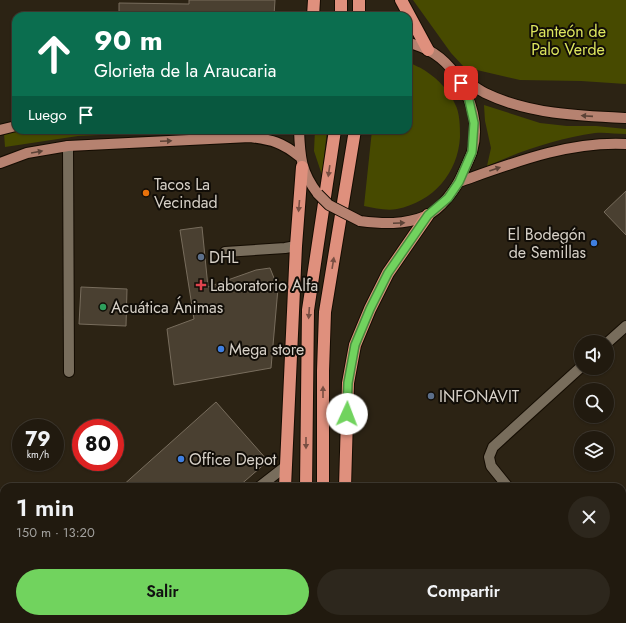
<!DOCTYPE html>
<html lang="es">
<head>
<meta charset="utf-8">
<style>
	:root { --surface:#211a0f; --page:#2d271d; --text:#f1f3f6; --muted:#a2a19e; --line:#3e382f; --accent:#71d35e }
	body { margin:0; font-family:Jost,sans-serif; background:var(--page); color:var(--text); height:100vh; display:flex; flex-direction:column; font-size:15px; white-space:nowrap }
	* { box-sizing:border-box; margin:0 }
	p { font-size:13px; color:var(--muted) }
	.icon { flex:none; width:22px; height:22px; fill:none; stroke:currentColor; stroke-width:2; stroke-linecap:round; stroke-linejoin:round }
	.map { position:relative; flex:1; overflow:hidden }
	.drawer { position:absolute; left:0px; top:483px; width:626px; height:140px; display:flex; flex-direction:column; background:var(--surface); border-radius:12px 12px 0 0; box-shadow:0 1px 3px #0004,0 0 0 1px var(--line) }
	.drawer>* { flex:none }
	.top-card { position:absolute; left:12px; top:12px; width:400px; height:122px; border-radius:12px; box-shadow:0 1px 3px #0004,0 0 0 1px var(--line); background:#0b6e4f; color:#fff; overflow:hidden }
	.fabs { position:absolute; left:574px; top:335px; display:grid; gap:8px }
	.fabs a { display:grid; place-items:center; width:40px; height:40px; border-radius:50%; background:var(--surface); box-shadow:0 1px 3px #0004,0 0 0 1px var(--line); font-size:20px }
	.speed { position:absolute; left:12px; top:419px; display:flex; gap:8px; font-size:20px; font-weight:700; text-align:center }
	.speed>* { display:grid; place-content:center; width:52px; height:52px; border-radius:50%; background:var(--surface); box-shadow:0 1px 3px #0004,0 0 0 1px var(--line); line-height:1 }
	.speed small { font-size:10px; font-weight:400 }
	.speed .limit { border:6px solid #d22; background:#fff; color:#111 }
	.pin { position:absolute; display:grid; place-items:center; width:34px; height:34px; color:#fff; margin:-17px; border-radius:8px; box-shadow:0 2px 6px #0006 }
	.me { position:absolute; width:44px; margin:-22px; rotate:2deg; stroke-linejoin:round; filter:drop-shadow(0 0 3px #0008) }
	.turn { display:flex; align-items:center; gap:14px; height:84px; padding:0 16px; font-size:18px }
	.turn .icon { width:52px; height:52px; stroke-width:2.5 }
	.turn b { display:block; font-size:28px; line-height:34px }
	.then { display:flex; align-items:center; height:38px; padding:0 16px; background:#0003; gap:8px; font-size:15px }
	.round { display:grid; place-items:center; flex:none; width:42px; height:42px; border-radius:21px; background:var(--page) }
	.overview { display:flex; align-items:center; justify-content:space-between; height:68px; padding:0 16px }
	h1 { font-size:24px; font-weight:600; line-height:30px }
	.button { display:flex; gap:8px; margin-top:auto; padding:8px 16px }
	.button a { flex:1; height:46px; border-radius:24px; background:var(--accent); color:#111; font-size:16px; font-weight:600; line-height:46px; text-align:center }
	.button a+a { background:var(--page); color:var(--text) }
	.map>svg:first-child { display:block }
	.green { fill:#474a00 }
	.building { fill:#4a4031; stroke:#786d5d }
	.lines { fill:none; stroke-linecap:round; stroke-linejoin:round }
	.minor-casing { stroke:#140c02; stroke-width:12 }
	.major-casing { stroke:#140c02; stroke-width:12 }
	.highway-casing { stroke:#140c02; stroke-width:14 }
	.minor { stroke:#786d5c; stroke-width:10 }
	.major { stroke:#b68270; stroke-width:10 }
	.highway { stroke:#df907d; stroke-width:12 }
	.major-bridge-casing { stroke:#140c02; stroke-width:12; stroke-linecap:butt }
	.major-bridge { stroke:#b68270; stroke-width:10 }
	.oneway { fill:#5b4236 }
	.oneway2 { fill:#784e42 }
	.route-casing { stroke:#49893d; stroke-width:10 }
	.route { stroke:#71d35e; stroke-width:7 }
	.food-dot { fill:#e8710a; stroke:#110d07; stroke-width:1.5 }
	.shop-dot { fill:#3f7fe0; stroke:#110d07; stroke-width:1.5 }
	.service-dot { fill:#5c6f8a; stroke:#110d07; stroke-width:1.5 }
	.health-dot { fill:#e0444e; stroke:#110d07; stroke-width:1.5 }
	.leisure-dot { fill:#2e9e5b; stroke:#110d07; stroke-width:1.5 }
	.labels { text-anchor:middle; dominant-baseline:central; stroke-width:4; stroke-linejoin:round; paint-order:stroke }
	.park-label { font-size:16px; fill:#dde65e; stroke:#110d07 }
	.poi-label { font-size:16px; fill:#d7d1c8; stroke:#110d07; text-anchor:start }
</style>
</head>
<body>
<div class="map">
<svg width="626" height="623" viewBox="0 0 626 623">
	<rect width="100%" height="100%" fill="#2c2314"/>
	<!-- green -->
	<path class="green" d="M413,0H626V84L581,81L520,80L464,67L451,53Z
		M408,62C414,65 422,68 427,72C438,79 450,92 455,104C460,113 460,127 460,137C458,173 433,202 397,209C386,211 375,208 364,206L372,130H408Z
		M484,105L540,123L567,126H596L626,129V134C616,134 605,132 595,133C558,138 521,151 487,166L491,148L485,121Z
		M25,130H215L78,136L5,147L4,133Z
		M315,130H327L322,175L314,151Z"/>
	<!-- building -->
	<path class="building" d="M189,0H275L274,16H119V3L189,4Z
		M626,191V235L604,212Z
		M202,227L208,287L256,270L270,268L278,288L271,368L174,385L167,329L194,319L180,230Z
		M81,287L127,289L126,326L79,324Z
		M216,402L268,461L238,487H121Z"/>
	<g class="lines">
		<defs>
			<path id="minor" d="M68,146L69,372
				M225,252L285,248L296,246
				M607,343L626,326
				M259,487L286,466
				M508,487L491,466L489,457L493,447L581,367
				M622,562H626
				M122,623L126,619
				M157,623L161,619"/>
			<path id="major" d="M457,74C466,80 475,88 485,93C528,114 579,116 626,118
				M0,130L16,126
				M299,130C300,157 301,172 318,194
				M0,163L27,153L68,146L250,137C272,140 282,142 300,157
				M459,182C513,163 568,141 626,144
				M360,221C383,224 404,225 426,216C441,209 456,189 462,175C465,168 469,160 472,152C483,116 461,67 428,50C422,47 415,45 408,42"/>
			<path id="highway" d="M359,0V16
				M401,0L428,50
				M313,16L314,0
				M341,16V0
				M285,487L296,246L302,167
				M306,487L308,310L335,130
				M323,487V371L325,312L355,130
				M345,487L348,383L355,345L370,309L388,273L428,215
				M283,619V623
				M305,623V619
				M322,623V619
				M343,623V619"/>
		</defs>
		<!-- minor casing -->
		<use href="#minor" class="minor-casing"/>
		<!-- major casing -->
		<use href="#major" class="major-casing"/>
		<!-- highway casing -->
		<use href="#highway" class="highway-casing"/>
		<!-- minor -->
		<use href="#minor" class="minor"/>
		<!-- major -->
		<use href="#major" class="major"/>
		<!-- highway -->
		<use href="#highway" class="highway"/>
		<defs>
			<path id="major-bridge" d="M318,194L329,205L360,221"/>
		</defs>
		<!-- major-bridge casing -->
		<use href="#major-bridge" class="major-bridge-casing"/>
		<!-- major-bridge -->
		<use href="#major-bridge" class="major-bridge"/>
	</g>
	<!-- one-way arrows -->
	<defs><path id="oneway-solid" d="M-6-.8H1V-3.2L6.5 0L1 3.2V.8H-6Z"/></defs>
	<g class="oneway">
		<use href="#oneway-solid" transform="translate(587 116) rotate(-176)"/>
		<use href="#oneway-solid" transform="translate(166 141) rotate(-3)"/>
		<use href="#oneway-solid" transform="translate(37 152) rotate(-10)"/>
		<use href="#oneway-solid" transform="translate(495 169) rotate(-19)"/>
		<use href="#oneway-solid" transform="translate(399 223) rotate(-2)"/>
	</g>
	<g class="oneway2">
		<use href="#oneway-solid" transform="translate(329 171) rotate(98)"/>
		<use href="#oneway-solid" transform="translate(299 206) rotate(95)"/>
		<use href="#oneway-solid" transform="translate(333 263) rotate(-81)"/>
		<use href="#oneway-solid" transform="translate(309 313) rotate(94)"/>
		<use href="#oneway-solid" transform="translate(323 392) rotate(-90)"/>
		<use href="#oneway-solid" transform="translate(306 443) rotate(90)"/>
	</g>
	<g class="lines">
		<defs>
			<path id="route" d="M347,414L348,383L355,345L370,309L388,273L428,215L448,198L459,182L472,152L474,123L468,96L461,83"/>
		</defs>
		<!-- route casing -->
		<use href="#route" class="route-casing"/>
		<!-- route -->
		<use href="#route" class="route"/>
	</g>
	<!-- markers -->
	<circle class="food-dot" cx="146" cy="193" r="4"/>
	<g class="shop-dot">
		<circle cx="594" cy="243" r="4"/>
		<circle cx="221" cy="349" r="4"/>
		<circle cx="181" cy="459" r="4"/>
	</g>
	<g class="service-dot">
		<circle cx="201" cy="257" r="4"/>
		<circle cx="431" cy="396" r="4"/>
	</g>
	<path class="health-dot" d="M199 279h4v4h4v4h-4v4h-4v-4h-4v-4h4z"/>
	<circle class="leisure-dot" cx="103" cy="307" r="4"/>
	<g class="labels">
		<!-- park labels -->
		<g class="park-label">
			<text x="568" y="31">Panteón de<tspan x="568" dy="18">Palo Verde</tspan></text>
		</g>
		<!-- poi labels -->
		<g class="poi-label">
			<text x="154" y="184">Tacos La<tspan x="154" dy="18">Vecindad</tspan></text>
			<text x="586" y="234" text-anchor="end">El Bodegón<tspan x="586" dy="18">de Semillas</tspan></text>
			<text x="209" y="257">DHL</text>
			<text x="210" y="285">Laboratorio Alfa</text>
			<text x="111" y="307">Acuática Ánimas</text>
			<text x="229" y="349">Mega store</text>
			<text x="439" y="396">INFONAVIT</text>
			<text x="189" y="459">Office Depot</text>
		</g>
	</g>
</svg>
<div class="fabs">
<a><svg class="icon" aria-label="sound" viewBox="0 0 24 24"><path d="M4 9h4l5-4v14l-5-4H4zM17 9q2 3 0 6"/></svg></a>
<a><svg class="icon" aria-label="search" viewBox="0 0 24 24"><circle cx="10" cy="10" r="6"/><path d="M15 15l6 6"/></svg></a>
<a><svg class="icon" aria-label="layers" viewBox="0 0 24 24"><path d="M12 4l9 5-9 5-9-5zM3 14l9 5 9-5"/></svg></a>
</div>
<div class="speed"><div>79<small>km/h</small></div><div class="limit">80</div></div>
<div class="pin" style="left:461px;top:83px;background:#d93025"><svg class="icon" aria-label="arrive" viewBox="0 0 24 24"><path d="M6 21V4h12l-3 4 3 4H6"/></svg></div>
<svg class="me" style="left:347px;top:414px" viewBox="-20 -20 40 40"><circle r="19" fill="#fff"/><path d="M0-13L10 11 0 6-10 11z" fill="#71d35e"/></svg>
<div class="top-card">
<div class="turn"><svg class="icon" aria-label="ahead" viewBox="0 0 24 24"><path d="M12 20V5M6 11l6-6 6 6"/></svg><div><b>90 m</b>Glorieta de la Araucaria</div></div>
<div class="then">Luego<svg class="icon" aria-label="arrive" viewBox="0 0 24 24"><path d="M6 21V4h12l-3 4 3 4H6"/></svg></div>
</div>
<section class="drawer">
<div class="overview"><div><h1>1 min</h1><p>150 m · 13:20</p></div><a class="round"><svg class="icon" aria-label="close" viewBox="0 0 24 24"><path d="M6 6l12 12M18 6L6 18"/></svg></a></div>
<div class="button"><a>Salir</a><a>Compartir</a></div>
</section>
</div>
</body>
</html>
